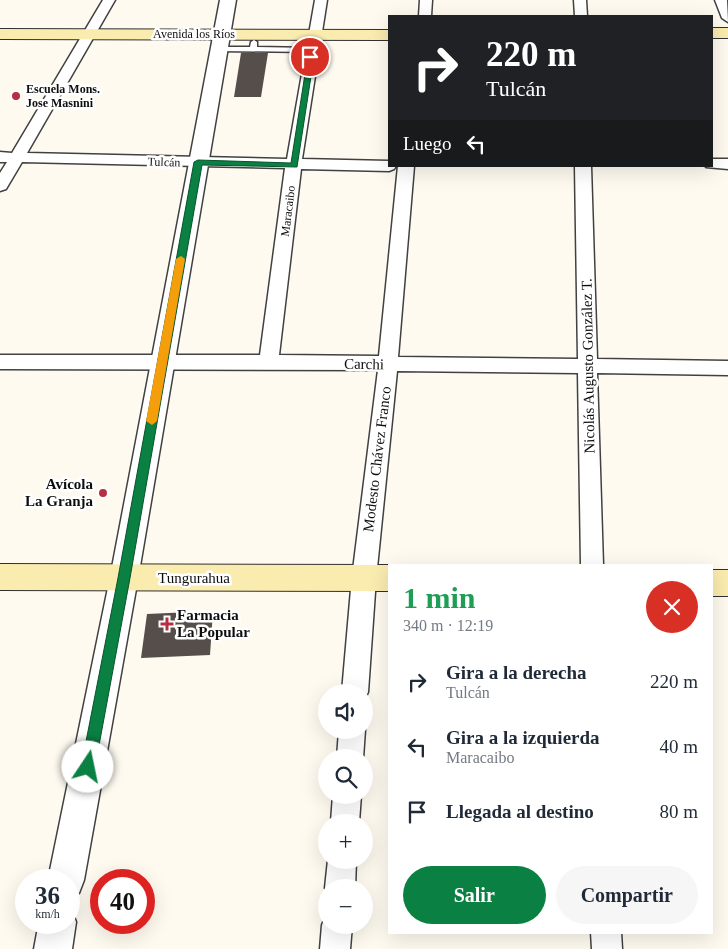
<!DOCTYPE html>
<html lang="es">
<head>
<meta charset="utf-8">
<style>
	:root { --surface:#fff; --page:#f6f6f7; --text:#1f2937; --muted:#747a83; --accent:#0b8043 }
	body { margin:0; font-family:Georgia,serif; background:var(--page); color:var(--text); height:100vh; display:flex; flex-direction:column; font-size:19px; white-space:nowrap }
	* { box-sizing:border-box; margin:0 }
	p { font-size:16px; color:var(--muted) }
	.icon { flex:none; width:28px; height:28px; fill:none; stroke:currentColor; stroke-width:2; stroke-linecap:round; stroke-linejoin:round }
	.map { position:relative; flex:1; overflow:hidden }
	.details { position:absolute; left:388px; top:564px; width:325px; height:370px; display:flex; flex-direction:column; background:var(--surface); border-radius:0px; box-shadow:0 5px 20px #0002 }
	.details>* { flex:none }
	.guide { position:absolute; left:388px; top:15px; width:325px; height:152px; border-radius:0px; box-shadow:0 5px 20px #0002; background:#202124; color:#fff; overflow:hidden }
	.tools { position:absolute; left:318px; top:684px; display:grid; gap:10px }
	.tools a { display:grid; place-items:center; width:55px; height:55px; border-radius:50%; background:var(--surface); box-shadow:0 5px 20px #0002; font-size:25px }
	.speed { position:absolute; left:15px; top:869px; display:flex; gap:10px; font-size:25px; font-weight:700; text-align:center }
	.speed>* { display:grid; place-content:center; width:65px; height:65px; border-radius:50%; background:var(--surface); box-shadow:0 5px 20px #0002; line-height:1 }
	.speed small { font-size:12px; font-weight:400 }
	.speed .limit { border:8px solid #d22; background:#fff; color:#111 }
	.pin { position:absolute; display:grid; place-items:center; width:42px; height:42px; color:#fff; margin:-21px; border:2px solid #fff; border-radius:50%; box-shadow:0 1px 5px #0007 }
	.me { position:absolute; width:55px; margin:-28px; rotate:11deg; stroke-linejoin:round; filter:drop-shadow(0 0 4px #0008) }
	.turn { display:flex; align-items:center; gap:18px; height:105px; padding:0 15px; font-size:22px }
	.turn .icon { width:65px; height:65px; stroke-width:2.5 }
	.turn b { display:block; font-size:35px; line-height:42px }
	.then { display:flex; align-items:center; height:48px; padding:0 15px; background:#0003; gap:10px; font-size:19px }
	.round { display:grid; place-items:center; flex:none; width:52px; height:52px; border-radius:26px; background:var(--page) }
	.summary { display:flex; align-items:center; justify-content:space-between; height:85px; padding:0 15px }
	h1 { font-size:30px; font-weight:700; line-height:38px; color:#1e9e55 }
	.action { display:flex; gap:10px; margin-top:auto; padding:10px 15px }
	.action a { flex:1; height:58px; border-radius:30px; background:var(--accent); color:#fff; font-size:20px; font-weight:700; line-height:58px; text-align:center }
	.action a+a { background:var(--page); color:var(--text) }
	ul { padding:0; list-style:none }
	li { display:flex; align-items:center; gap:15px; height:65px; padding:0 15px }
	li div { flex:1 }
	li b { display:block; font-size:19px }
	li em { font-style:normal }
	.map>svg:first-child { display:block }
	.building { fill:#564e4b }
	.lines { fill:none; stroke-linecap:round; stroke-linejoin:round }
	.service-casing { stroke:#414141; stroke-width:3 }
	.minor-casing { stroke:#414141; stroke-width:3 }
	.tertiary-casing { stroke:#414141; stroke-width:3 }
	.secondary-casing { stroke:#303030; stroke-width:2 }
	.service { fill:#fff; fill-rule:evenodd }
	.minor { fill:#fff; fill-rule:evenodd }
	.tertiary { fill:#fff; fill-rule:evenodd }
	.secondary { fill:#faebaf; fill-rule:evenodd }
	.route { fill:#0b8043; stroke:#07532c }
	.slow { fill:#f59e0b }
	.poi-dot { fill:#b52e41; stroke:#fff; stroke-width:2 }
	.labels { text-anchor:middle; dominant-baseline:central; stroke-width:5; stroke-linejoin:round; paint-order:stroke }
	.far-street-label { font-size:12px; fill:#0e0e0e; stroke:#fff }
	.far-poi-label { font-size:12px; font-weight:bold; fill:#0e0e0e; stroke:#fff; text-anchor:start }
	.street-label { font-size:15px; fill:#0e0e0e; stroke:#fff }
	.poi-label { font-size:15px; font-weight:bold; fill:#0e0e0e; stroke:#fff; text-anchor:end }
</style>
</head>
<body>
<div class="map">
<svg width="728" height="949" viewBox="0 0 728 949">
	<rect width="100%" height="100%" fill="#fefaef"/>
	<!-- building -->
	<path class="building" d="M241,53H268L261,97H234Z
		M213,611L210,655L141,658L147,614Z"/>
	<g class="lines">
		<defs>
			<path id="service" d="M254,40L257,42V47L312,48L315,50L312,52L220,51L217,49L220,47H250L251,42Z"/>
			<path id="minor" d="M103,0H115L27,153L287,159L315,0H327L302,159L389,161V166H396L394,169L389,171L301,169L279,355L379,356L398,166H414L398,357L578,359L575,166H591L597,359L728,361V375L597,373L603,565H581L578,373L397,371L376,578L368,692L364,701V692H342L352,578L378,370L0,369V355H260L285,168L22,162L6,189L0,191V173L7,162H0V152L12,153Z
				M420,0H432L431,16H419Z
				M574,0H586L587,16H575Z
				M715,0H727L728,22L722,18Z
				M711,159H728V169L706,167L711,166Z
				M364,727L365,730L363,758H337L339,730H364Z
				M333,795H361L359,822H331Z
				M328,860H356L355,888H326V890L325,888Z
				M326,915V925H352L350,949H320L322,925Z
				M591,932H621L622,949H592Z"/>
			<path id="tertiary" d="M220,0H236L138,578L84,880L79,893L69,897V880H48L110,578Z
				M69,908L71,909L76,922L72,949H34L39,922H69Z"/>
			<path id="secondary" d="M711,28H728V38H711Z
				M0,29L389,30V40L0,39Z
				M0,564L389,565H390L389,591L0,590Z
				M711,570H728V596H711Z"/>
		</defs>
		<!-- service casing -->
		<use href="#service" class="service-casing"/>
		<!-- minor casing -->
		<use href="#minor" class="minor-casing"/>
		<!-- tertiary casing -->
		<use href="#tertiary" class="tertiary-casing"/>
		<!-- secondary casing -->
		<use href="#secondary" class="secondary-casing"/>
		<!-- service -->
		<use href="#service" class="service"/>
		<!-- minor -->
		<use href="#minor" class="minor"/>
		<!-- tertiary -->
		<use href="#tertiary" class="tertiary"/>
		<!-- secondary -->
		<use href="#secondary" class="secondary"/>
	</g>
	<!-- route -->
	<path class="route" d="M308,55L314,57L297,167L202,165L130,578L95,767L93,772L88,774L83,772L81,767L118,578L194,162L198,160L291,163Z"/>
	<!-- slow -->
	<path class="slow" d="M181,256L185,259L157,421L152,425L146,421L176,259Z"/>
	<!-- markers -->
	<g class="poi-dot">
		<circle cx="16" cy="96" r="5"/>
		<circle cx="103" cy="493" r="5"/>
		<path d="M164.5 616.5h5v5h5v5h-5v5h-5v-5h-5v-5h5z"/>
	</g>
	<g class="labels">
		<!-- far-street labels -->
		<g class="far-street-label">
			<text x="194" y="34">Avenida los Ríos</text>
			<text transform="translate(164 162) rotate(2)">Tulcán</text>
			<text transform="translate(288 211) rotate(-83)">Maracaibo</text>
		</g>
		<!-- far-poi labels -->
		<g class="far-poi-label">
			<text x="26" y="89">Escuela Mons.<tspan x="26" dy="14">Jose Masnini</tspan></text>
		</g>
		<!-- street labels -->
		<g class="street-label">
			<text transform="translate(364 364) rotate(1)">Carchi</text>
			<text transform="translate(588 366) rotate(-91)">Nicolás Augusto González T.</text>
			<text transform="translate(377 459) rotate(-83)">Modesto Chávez Franco</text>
			<text x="194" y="578">Tungurahua</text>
		</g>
		<!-- poi labels -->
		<g class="poi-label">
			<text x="93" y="484">Avícola<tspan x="93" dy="17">La Granja</tspan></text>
			<text x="177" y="615" text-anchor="start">Farmacia<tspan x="177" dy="17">La Popular</tspan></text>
		</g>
	</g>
</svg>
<div class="tools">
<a><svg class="icon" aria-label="sound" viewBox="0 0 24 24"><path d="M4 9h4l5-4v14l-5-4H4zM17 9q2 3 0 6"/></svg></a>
<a><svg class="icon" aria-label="search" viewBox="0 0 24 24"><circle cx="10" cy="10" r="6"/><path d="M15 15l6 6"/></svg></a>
<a>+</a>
<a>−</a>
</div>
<div class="speed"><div>36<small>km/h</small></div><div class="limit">40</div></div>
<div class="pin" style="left:310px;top:57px;background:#d93025"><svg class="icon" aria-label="arrive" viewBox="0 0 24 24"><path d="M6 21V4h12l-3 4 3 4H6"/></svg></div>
<svg class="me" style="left:88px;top:767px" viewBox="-20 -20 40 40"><circle r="19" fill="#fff"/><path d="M0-13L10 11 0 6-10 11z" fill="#0b8043"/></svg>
<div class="guide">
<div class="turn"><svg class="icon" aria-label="right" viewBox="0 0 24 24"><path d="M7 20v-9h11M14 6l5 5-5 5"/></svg><div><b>220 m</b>Tulcán</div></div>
<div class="then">Luego<svg class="icon" aria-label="left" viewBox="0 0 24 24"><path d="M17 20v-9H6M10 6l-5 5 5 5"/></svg></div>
</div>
<section class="details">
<div class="summary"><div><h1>1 min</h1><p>340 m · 12:19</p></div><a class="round" style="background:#d93025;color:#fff"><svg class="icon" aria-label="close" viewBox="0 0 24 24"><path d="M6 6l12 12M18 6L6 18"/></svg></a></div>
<ul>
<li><svg class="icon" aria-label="right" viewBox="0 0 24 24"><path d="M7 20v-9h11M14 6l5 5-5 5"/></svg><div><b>Gira a la derecha</b><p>Tulcán</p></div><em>220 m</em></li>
<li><svg class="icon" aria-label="left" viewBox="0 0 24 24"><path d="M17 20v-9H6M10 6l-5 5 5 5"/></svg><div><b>Gira a la izquierda</b><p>Maracaibo</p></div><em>40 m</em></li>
<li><svg class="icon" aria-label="arrive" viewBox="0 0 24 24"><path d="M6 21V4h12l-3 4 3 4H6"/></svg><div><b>Llegada al destino</b></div><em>80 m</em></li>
</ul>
<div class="action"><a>Salir</a><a>Compartir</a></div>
</section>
</div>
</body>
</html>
